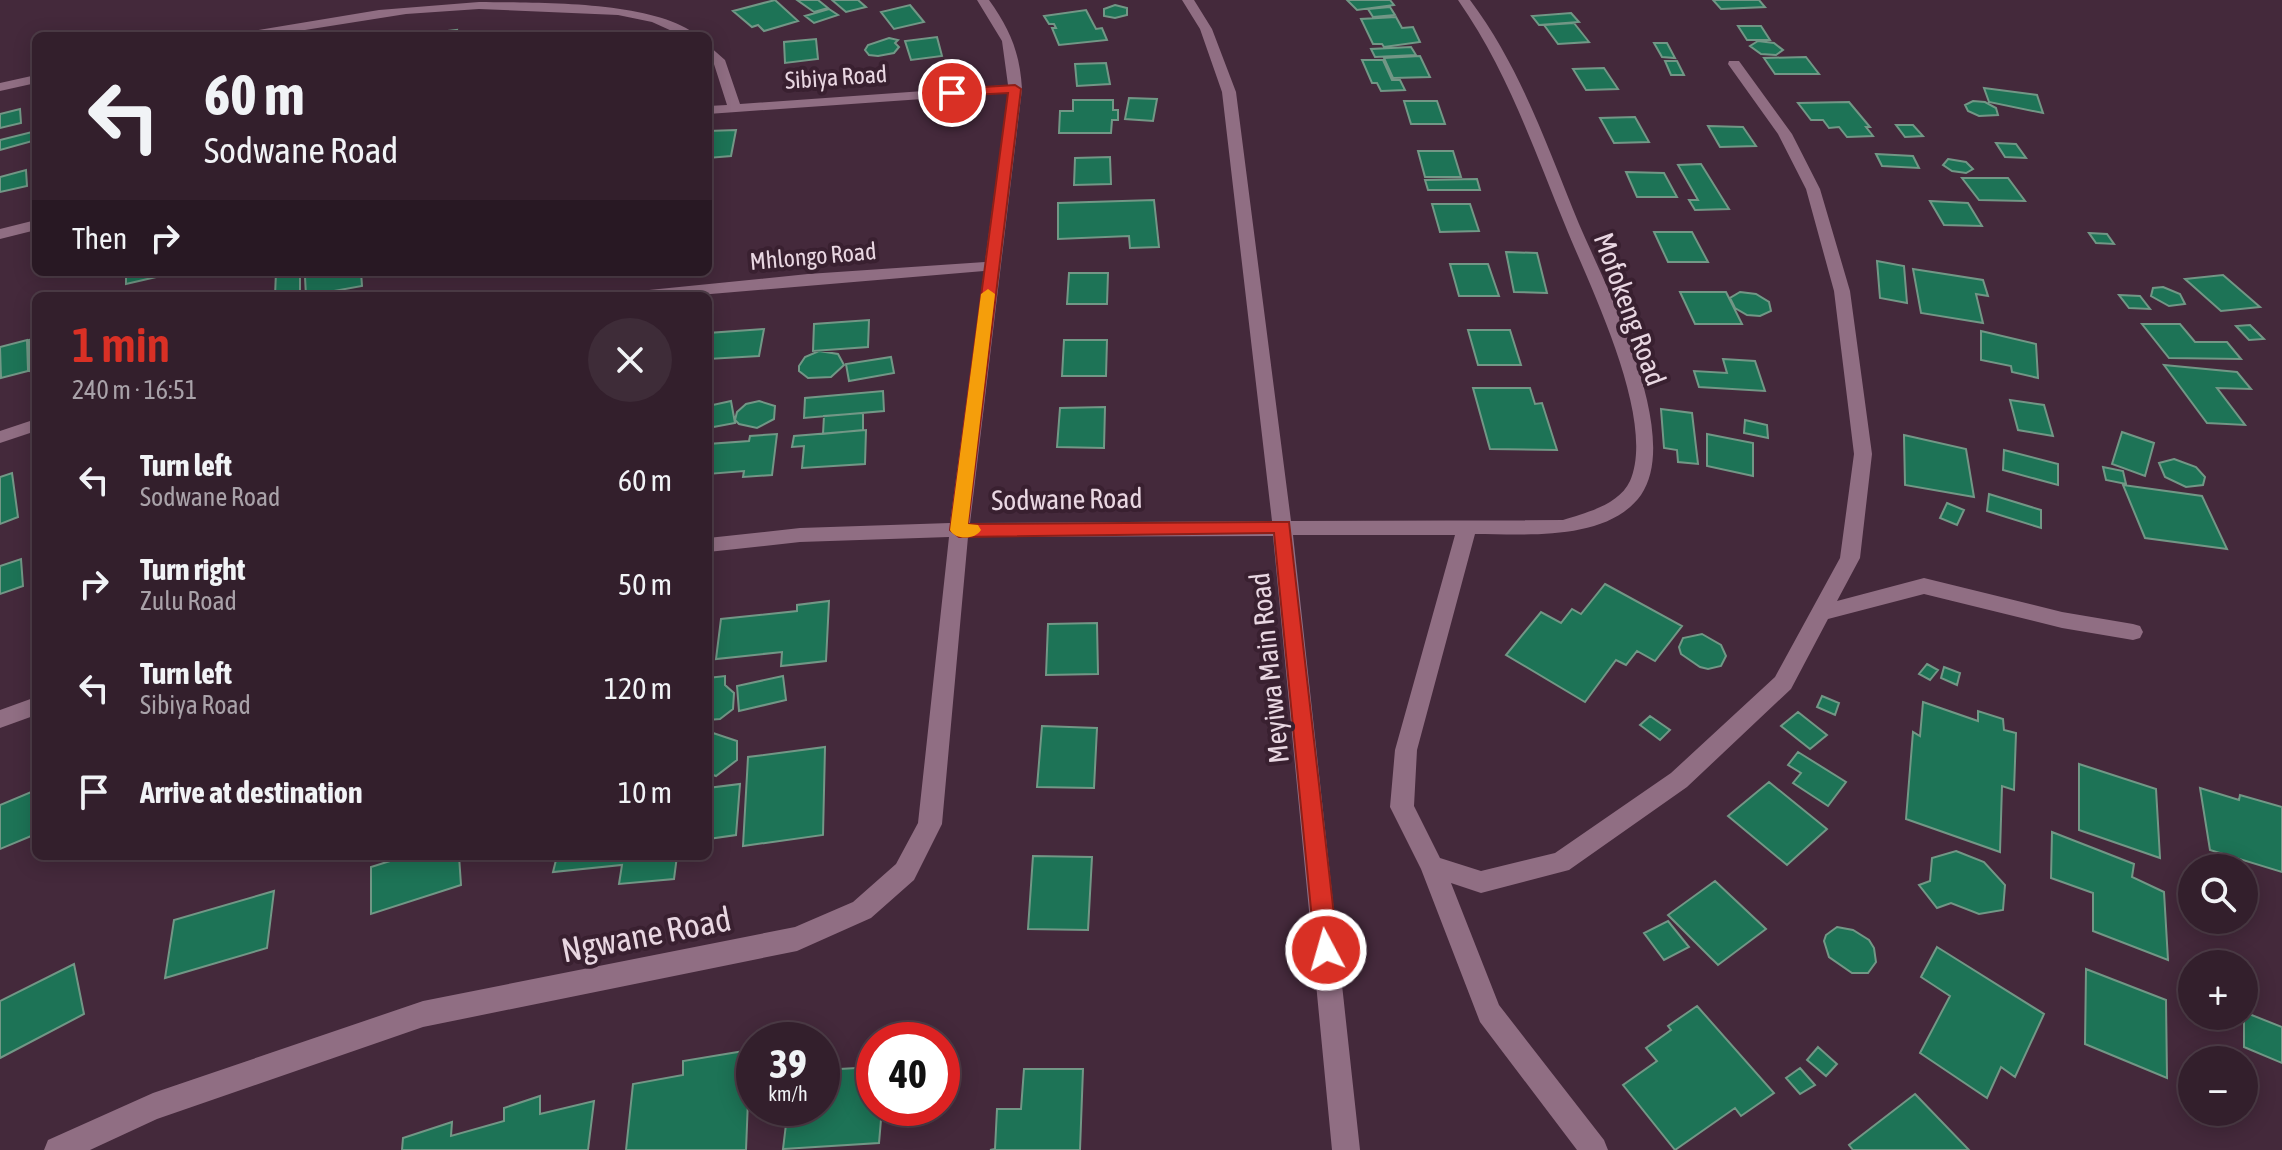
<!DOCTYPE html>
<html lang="en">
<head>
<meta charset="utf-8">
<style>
	:root { --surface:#331f2c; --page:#3e2c38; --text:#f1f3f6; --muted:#a9a2a9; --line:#4e3d48; --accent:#d93025 }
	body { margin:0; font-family:"Asap Condensed",sans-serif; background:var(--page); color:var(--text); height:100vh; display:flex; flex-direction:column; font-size:30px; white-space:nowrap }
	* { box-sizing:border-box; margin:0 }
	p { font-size:26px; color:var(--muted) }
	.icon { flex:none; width:44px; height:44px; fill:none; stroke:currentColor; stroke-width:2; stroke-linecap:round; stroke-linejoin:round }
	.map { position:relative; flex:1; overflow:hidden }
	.drawer { position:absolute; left:32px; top:292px; width:680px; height:568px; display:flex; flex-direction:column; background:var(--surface); border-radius:12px; box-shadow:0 4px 20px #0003,0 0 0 2px var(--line) }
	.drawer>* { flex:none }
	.top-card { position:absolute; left:32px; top:32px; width:680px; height:244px; border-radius:12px; box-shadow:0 4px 20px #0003,0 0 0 2px var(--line); background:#331f2c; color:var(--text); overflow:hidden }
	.controls { position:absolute; left:2178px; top:854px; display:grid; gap:16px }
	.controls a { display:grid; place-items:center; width:80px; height:80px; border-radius:50%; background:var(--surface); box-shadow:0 4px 20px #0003,0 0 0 2px var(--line); font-size:40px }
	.speed { position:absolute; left:736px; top:1022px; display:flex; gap:16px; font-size:40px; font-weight:700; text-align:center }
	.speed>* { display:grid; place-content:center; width:104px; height:104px; border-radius:50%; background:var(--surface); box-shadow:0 4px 20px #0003,0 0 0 2px var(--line); line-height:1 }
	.speed small { font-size:20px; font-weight:400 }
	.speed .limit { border:12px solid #d22; background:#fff; color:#111 }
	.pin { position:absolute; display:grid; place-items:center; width:68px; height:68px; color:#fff; margin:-34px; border:4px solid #fff; border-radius:50%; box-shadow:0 2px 8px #0007 }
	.me { position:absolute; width:88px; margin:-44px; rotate:354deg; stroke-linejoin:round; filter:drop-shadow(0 0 6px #0008) }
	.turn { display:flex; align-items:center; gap:28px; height:168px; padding:0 40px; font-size:36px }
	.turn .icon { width:104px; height:104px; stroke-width:2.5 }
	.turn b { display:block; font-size:56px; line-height:68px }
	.then { display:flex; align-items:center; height:76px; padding:0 40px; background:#0003; gap:16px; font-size:30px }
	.round { display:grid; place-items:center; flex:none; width:84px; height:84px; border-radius:42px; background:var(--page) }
	.head { display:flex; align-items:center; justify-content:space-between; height:136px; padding:0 40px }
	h1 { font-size:48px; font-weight:600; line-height:60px; color:var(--accent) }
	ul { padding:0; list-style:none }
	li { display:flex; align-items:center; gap:24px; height:104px; padding:0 40px }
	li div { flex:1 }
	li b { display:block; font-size:30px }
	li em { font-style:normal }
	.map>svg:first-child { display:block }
	.building { fill:#1d7356; stroke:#729786; stroke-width:2 }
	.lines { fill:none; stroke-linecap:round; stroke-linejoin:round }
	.minor { fill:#906e83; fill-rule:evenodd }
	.route { fill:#d93025; stroke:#8d1f18; stroke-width:2 }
	.slow { fill:#f59e0b }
	.labels { text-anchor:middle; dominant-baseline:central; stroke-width:8; stroke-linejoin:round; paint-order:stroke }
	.far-street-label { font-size:24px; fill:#e9d7e2; stroke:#392030 }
	.street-label { font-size:28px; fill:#e9d7e2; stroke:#392030 }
	.near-street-label { font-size:34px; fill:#e9d7e2; stroke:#392030 }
</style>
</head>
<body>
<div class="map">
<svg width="2282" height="1150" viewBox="0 0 2282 1150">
	<rect width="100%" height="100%" fill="#44293b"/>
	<!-- building -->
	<path class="building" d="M775,0L798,21L764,31L758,25L752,27L733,11Z
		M797,0H818L828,8L814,12Z
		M832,0H858L866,7L846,12Z
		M1347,0H1390L1394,5L1357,10Z
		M1713,0H1759L1765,7L1721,9Z
		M910,5L924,22L894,29L881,12Z
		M1115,5L1127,8V15L1115,18L1104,16V9Z
		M1390,7L1395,15L1373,17L1368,9Z
		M829,9L838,15L814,23L805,16Z
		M1086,10L1096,29L1102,28L1107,40L1059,45L1052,28H1056L1054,24H1049L1044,16Z
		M1571,13L1579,22L1539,25L1532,16Z
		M1396,17L1402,28L1413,27L1420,42L1384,47L1382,44H1373L1361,19Z
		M1574,23L1589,42L1558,44L1544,25Z
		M1738,26H1761L1770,40H1747Z
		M457,30L456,36H413V35Z
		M937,37L942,56L911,60L905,41Z
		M889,38L898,40L895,43L899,47L894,53L878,56L869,55L865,50L868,45Z
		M816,39L818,59L785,63L784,42Z
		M1758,41L1774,43L1783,50L1776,55L1761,54L1750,46Z
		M1654,43H1667L1675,58L1662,57Z
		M1411,47L1416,55L1375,57L1371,49Z
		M1420,56L1430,77L1393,78L1384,58Z
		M1806,57L1819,74H1775L1764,58Z
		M1362,60H1383L1392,80H1400L1405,90L1381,91L1377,83H1372Z
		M1665,61H1677L1684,75H1671Z
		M1106,63L1110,84L1077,86L1075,64Z
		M1604,68L1618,89L1586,90L1573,69Z
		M1984,88L2037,95L2043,113L1989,102Z
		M1129,98L1157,99L1153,121L1125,119Z
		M1073,100H1113V110H1118V120H1112L1111,133H1059L1060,111H1073Z
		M1404,101H1437L1445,124H1411Z
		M1973,101L1985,102L1996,108L1998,115L1979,116L1968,111L1965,105Z
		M1849,102L1870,127H1866L1873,136L1847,137L1839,127L1829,128L1823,120H1811L1798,103Z
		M20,109L21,123L0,128V114Z
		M1635,117L1649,142L1614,143L1600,118Z
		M1896,125H1913L1923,136L1905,137Z
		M1708,126L1743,127L1756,146L1720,147Z
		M736,130L731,156L708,158V131Z
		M36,131V140L0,150V140Z
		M1996,143L2016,144L2026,158L2005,157Z
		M1418,151H1453L1461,177H1425Z
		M1876,154L1913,156L1919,168L1882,166Z
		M1110,157L1111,184L1074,185L1075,158Z
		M1948,159L1966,162L1973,169L1966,173L1952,171L1943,165Z
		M1701,164L1729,209L1695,210L1689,200H1698L1678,165Z
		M26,170L27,186L0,192V177Z
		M1626,172L1664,173L1677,197H1637Z
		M1962,178H2008L2025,201L1979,200Z
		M1477,179L1480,190H1428L1425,180Z
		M1154,200L1159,247L1130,248L1129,236L1058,239V203Z
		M1930,201L1968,203L1982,226L1944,225Z
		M1432,204H1470L1479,231L1440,232Z
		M1654,232H1692L1708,262H1668Z
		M2089,233L2107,234L2114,244L2096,243Z
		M1506,252L1537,253L1547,293L1514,292Z
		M1877,261L1904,266L1907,303L1880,298Z
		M1450,264H1488L1499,296H1459Z
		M1913,269L1983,280L1988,296L1976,294L1983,323L1921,313Z
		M126,272H178L126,284Z
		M276,272H308V275L300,277V296H275Z
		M330,272H361L362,286L306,296L305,277Z
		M1069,273H1108L1107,304H1067Z
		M2223,275L2260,307L2221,311L2185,279Z
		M2163,287L2180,294L2185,304L2169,306L2151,296L2153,288Z
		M1680,292H1726L1742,324H1695Z
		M1740,292L1756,294L1769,302L1771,311L1760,316L1747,315L1735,308L1730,298Z
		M2119,295L2140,296L2150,309L2129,308Z
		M869,320L868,347L813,351L814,324Z
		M2142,324H2180L2195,342H2227L2241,359L2169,358Z
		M2250,325L2264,339L2249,340L2236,326Z
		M764,329L759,356L708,359V333Z
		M1468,330H1510L1521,365H1478Z
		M1981,331L2036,344L2038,378L2012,372L2011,366L1981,360Z
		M36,338V369L30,371L29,340Z
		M27,340L28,371L1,378L0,347Z
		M1064,340H1107L1106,376H1062Z
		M819,351L838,354L844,365L831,377L808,378L799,371V366L805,357Z
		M891,357L894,373L849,381L846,364Z
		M1723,359L1755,361L1765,391L1699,387L1694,371L1727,373Z
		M2164,365L2237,372L2251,389L2217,388L2245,425L2207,423Z
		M1473,388H1530L1535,404L1542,403L1557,450L1490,449Z
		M883,391L884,411L804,418L805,398Z
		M2010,400L2044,405L2053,436L2018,430Z
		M731,401L735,423L708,428V406Z
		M759,401L775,406L774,419L757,428L739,424L735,420L737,412L746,404Z
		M1105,407L1104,448L1057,447L1060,408Z
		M1661,409L1692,413L1698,464L1678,462L1677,450L1664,448Z
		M863,413V430L823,434L824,416Z
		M1745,420L1767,425L1768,438L1744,433Z
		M866,430L865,464L802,468L804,446L792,447L794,436Z
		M2122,432L2154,443L2145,476L2112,464Z
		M777,434L772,475L743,477L744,471L708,474V444L749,441L750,436Z
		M1707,434L1753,443V476L1707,466Z
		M1904,435L1966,449L1974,497L1905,485Z
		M2004,450L2058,464V485L2003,470Z
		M2174,459L2196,467L2205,477L2203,485L2186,487L2165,477L2159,463Z
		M2103,467L2123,471L2126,484L2106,480Z
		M12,473L18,517L0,524V477Z
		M2123,485L2202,496L2227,549L2145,538Z
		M1989,494L2041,510V528L1987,511Z
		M1947,503L1964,510L1957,525L1940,518Z
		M21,559L23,586L0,594V566Z
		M1605,584L1682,626L1655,661L1637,651L1626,665L1616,660L1585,702L1506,655L1541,612L1561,623L1572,609L1581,614Z
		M829,601L826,661L781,666L782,652L716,659L721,619L797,611V605Z
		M1097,623L1098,674L1046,675L1048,624Z
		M1702,634L1721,645L1726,656L1721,666L1708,669L1700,667L1681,654L1679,647L1683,638Z
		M1927,664L1938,670L1930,680L1919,674Z
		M1944,667L1960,673L1957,685L1941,678Z
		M725,676V685L734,693L733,709L720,719L708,720V678Z
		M783,676L786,700L739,711L737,686Z
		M1822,696L1839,703L1835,715L1817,707Z
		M1923,702L1978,721V711L2003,719L2004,730L2016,733L2014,790L2002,786L2000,852L1906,819L1913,732L1920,736Z
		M1798,712L1827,735L1810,749L1781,726Z
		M1650,716L1670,730L1660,740L1640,725Z
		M1042,726L1097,728L1094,788L1037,787Z
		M713,733L737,741V760L716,776L708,773V737Z
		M825,747L823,835L743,846L748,757Z
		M1798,752L1846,782L1828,806L1793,783L1801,773L1788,765Z
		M2079,764L2156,789L2160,858L2079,830Z
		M1769,782L1827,829L1787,865L1728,816Z
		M740,784L736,835L708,839V788Z
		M2200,788L2239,800L2240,795L2282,807V872L2210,850Z
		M36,790V834L0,849V805Z
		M2052,832L2134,864L2132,877L2164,892L2168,960L2093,931V893L2051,878Z
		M1956,851L1984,862L2005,885L2003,910L1979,914L1951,903L1937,908L1919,885L1930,881L1932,858Z
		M406,856H459L461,885L371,914V867Z
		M557,856H677L674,879L619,884L622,865L553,872Z
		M1033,856L1092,857L1088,930L1028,929Z
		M1715,881L1766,929L1718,965L1668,915Z
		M274,891L267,948L165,978L174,920Z
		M1668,921L1689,947L1664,960L1644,933Z
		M1837,927L1853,930L1869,940L1874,948L1876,962L1868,973H1852L1829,957L1824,941L1826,935Z
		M1937,947L2044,1014L2015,1077L2001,1067L1987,1098L1920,1053L1950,996L1921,977Z
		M74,964L84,1014L0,1058V1001Z
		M2086,969L2166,1000L2167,1078L2085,1044Z
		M1697,1006L1774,1093L1741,1116L1735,1108L1675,1150L1623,1085L1657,1061L1646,1048L1671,1030L1668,1026Z
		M2244,1012L2282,1027V1063L2244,1047Z
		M1818,1047L1837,1064L1826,1076L1807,1060Z
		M750,1050L746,1150H626L633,1084L683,1075V1061Z
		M2202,1050L2221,1054L2231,1060H2192V1075L2190,1057Z
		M874,1067V1108H882L879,1143L783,1149L788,1108H822V1070Z
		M1800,1068L1815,1085L1800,1094L1786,1078Z
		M1024,1069H1083L1080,1150H990L995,1149L997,1109H1021Z
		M1915,1094L1969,1150H1853L1849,1145Z
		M540,1096V1114L594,1101L588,1150H402L403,1138L452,1122L451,1136L504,1121V1108Z"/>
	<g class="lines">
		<!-- minor -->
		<path class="minor" d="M977,0H989C1010,29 1020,53 1022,89L970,523L1272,521L1222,92L1200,29L1182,0H1194L1212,29L1236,92L1291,521L1563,520C1585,513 1619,505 1630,481C1657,419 1589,285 1565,225C1533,147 1507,70 1458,0H1470C1521,68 1547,146 1579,224C1605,285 1683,434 1641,495C1607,542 1525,534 1475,534L1417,750L1414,806L1440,858L1481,871L1555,853L1671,773L1775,677L1840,558L1854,454L1834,291L1806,189L1778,134L1728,64L1729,61H1739L1792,134L1820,189L1850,291L1872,454L1860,558L1837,601L1924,578L2062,612L2133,624L2140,626L2143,632L2140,638L2133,640L2062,628L1924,594L1828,619L1791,689L1687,787L1569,870L1481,893L1451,883L1499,1005L1604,1140L1608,1150H1577L1480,1022L1421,869L1390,807L1395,750L1455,535H1293L1360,1150H1332L1273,536L968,537L942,824L914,880L871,918L797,951L423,1027L157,1119L90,1150H44L48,1140L153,1093L423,1001L795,927L853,902L896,864L918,823L949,537L800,542L708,552V538L800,528L950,523L984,271L687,296H631L639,291L808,274L985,262L1008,93L708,114V106L727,105L713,61L708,56V45L725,60L740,104L1008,85L1002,41Z
			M479,2C536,3 654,0 698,36H683L652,22L618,15L479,9L406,14L267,36H241L247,32L379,10Z
			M36,75V83L0,91V83Z
			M36,220V230L0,239V229Z
			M36,419V431L0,443V431Z
			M36,697V715L0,728V710Z"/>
	</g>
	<!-- route -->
	<path class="route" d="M1015,85L1021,89L968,524L1289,522L1338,950L1335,958L1326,961L1318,958L1315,950L1274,533L959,537L950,530L1008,93L952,96L946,93L952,89Z"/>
	<!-- slow -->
	<path class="slow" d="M988,289L995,294L968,524L978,525L981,530C975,540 955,540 950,530L981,294Z"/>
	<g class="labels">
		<!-- far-street labels -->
		<g class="far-street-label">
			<text transform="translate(836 77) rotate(-4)">Sibiya Road</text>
			<text transform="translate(813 256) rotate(-5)">Mhlongo Road</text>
		</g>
		<!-- street labels -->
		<g class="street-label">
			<text transform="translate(1630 309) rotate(70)">Mofokeng Road</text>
			<text transform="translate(1067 499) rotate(-1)">Sodwane Road</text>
			<text transform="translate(1269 668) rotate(-96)">Meyiwa Main Road</text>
		</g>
		<!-- near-street labels -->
		<g class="near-street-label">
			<text transform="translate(646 934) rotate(-11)">Ngwane Road</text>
		</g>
	</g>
</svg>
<div class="controls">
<a><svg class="icon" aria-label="search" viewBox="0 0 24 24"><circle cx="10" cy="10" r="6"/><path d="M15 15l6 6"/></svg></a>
<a>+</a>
<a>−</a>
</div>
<div class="speed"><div>39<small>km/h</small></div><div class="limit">40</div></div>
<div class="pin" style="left:952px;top:93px;background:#d93025"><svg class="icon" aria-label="arrive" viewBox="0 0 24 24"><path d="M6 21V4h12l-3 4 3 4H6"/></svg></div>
<svg class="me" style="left:1326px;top:950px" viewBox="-20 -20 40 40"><circle r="17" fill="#d93025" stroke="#fff" stroke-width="3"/><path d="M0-11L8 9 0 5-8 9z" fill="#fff"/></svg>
<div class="top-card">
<div class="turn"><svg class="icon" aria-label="left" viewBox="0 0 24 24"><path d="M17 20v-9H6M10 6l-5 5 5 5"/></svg><div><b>60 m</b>Sodwane Road</div></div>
<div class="then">Then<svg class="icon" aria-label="right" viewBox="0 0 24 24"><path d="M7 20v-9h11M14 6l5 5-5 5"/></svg></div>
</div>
<section class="drawer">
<div class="head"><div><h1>1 min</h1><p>240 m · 16:51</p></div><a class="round"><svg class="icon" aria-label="close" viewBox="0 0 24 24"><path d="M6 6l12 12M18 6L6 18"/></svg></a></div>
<ul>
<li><svg class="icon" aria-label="left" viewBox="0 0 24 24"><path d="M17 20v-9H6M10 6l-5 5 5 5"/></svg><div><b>Turn left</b><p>Sodwane Road</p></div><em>60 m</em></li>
<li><svg class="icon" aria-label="right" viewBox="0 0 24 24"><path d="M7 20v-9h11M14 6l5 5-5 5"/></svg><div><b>Turn right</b><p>Zulu Road</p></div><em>50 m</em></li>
<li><svg class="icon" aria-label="left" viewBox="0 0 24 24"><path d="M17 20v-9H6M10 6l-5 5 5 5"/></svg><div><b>Turn left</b><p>Sibiya Road</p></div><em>120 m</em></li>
<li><svg class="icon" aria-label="arrive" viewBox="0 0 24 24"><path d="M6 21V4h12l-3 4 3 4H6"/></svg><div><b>Arrive at destination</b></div><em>10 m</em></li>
</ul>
</section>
</div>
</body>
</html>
